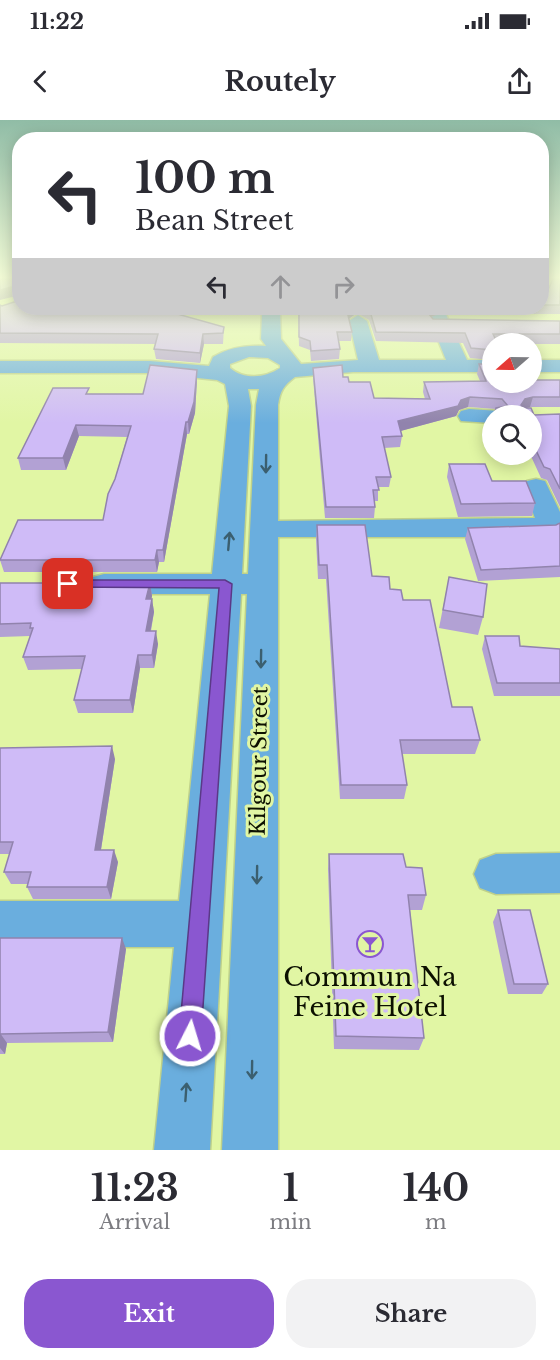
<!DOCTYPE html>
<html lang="en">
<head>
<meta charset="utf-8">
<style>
	:root { --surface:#fff; --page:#f2f2f3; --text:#2b2b33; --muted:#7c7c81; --accent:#8a57d0 }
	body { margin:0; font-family:"Libre Baskerville",serif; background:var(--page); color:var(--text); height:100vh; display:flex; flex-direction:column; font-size:22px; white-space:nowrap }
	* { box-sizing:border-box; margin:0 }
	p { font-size:20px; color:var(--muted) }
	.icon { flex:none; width:33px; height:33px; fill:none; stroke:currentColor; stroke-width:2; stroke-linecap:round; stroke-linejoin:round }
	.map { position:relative; height:1030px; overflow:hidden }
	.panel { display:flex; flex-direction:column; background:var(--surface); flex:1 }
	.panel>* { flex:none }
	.top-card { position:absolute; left:12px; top:12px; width:537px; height:183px; border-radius:24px; box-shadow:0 3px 15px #0003; background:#fff; color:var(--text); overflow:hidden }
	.needle { width:39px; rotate:250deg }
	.buttons { position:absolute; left:482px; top:213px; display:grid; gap:12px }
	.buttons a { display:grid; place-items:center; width:60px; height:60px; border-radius:50%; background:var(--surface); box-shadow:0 3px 15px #0003; font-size:30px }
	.pin { position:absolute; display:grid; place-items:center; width:51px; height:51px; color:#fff; margin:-26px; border-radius:12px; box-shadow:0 3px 9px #0006 }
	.me { position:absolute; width:66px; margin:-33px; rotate:5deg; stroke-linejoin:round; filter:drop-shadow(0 0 4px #0008) }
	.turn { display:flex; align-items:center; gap:21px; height:126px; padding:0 24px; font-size:27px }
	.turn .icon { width:78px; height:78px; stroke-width:2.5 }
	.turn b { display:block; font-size:42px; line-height:51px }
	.lanes { display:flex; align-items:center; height:57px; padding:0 24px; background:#0003; justify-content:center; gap:30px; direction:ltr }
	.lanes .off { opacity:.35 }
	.eta { display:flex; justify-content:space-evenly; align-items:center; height:102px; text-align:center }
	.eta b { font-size:36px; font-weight:700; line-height:42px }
	.action { display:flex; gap:12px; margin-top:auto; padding:12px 24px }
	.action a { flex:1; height:69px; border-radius:24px; background:var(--accent); color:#fff; font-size:24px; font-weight:700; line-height:69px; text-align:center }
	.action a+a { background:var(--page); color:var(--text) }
	.status { display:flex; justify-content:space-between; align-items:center; height:42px; padding:0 30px; background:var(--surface); direction:ltr }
	.status svg { height:16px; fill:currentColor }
	header { display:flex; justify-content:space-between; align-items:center; height:78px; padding:0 24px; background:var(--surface); font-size:27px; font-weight:700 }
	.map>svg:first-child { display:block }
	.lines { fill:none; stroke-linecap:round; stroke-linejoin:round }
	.minor-casing { stroke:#bfd18a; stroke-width:3 }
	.minor { fill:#6aaede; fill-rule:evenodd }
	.wall { fill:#b2a1d4 }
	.shaded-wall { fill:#9183ad }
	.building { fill:#cfbbf7; stroke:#9183ad; stroke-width:1.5 }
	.oneway { stroke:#3b5f6f }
	.route { fill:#8a57d0; stroke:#5a3987; stroke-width:1.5 }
	.labels { text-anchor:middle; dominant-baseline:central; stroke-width:6; stroke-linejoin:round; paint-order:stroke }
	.street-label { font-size:21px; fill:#0c1000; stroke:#e1f6a4 }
	.near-poi-label { font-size:26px; fill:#0c1000; stroke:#e1f6a4 }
</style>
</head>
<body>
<div class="status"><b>11:22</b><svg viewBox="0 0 49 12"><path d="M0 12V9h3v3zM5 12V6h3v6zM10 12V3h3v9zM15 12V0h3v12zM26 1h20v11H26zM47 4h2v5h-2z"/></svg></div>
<header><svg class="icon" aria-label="back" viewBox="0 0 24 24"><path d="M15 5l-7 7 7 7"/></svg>Routely<svg class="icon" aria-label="share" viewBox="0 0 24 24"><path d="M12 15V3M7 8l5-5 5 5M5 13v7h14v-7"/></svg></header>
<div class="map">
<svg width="560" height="1030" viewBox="0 0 560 1030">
	<rect width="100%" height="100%" fill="#e1f6a4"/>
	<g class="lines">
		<defs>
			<path id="minor" d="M210,188H280L281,219L301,244L358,240L349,201L358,195L367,201L379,240H446L425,188H443L467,240H492V252H353L295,257C284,265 280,271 278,285V401L535,398L523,367L527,361L536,359L545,361L560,392V412L552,414L483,417H278V1030H222L247,474H241L210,1030H154L174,827H0V781H179L210,474H104L93,471L89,464L93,457L104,454H212L229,286L225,264L217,260L150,253H0V241H150L209,246L213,237C230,227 247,225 266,226L261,219L262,193H219ZM249,237L268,238L280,245V248C265,258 244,260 230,248V244ZM248,269H259L256,285L248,454H242L251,286Z
				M531,240H560V252H531Z
				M469,289L500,291L503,296H492V303L461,301L458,296L461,291Z
				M560,733V773L496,774L480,768L474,754L480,740L496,734Z"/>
		</defs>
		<!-- minor casing -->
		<use href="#minor" class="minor-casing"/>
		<!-- minor -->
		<use href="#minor" class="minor"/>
	</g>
	<!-- wall -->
	<path class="wall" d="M560,159V194H439L431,197L433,199L560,201V224H492V240L470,238L463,223L376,221L369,200L357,193L349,199L352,212L351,221H338L340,229L339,239L311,241L310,230L299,226L298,188H542V168H549Z
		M0,185L224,207L223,224H204L200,243L156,239L154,229L156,224L0,223Z
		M479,244L492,262L560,260V287H530L526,288L534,295L560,294V387L547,360L541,358L530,334H531V296L496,289L468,287L459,290L456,296L400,311L402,316L400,327L384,328L391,357L389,367H378V381H374L375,387L374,398H325L313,258V248L343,257L349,262L374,278L425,279L423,272L424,262L480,261L477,254Z
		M197,250V260L195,293L189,314H187L164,442H159L157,452H4L0,440L103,400L127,317L79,316L66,350H21L18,338L90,274H143Z
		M449,344L492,361L535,383L532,396L458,397L447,357Z
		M560,403V457L478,461L465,419L468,408L556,405Z
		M317,405L372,456L390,469L403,480L452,587L480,620L475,634H402L407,665L404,679H340L326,459H318L316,419Z
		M449,457L483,497L478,515L439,508Z
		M0,463H150L152,476L151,479H152L154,492L151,511L158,524L154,548H140L133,593H78L74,580L82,549L28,550L23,537L30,516L0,517Z
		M485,516L520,526L560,529V576H494L482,529Z
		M0,628L115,639L101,730L118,742L111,779H33L27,767L28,764H11L4,752L10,734H0Z
		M329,734L406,747L426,775L422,790H410L424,918L419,930L334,929L328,749Z
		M498,790L548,864L542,874H508L493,802Z
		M0,818L126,829L113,922L7,923L5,934H0Z"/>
	<!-- shaded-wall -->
	<path class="shaded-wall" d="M19,165L20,175L0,180V170Z
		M353,188H357V193L347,200V191Z
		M431,188H440L439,194L430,197L429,194Z
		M203,214L204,224L200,243V233Z
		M197,250V260L195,293L189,314L188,302Z
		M470,277L468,287L459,290L456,296L397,312L398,301Z
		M533,277L530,287L522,289L521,285L525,279Z
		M186,302L187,314L164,442L163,430Z
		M76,305L79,316L66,350L63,338Z
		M157,430L159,442L157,452L155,440Z
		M150,463L152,476L149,492L146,479Z
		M152,479L154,492L148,524L146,511Z
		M156,511L158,524L154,548L152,535Z
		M138,535L140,548L133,593L130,580Z
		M112,626L115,639L99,742L95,730Z
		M114,730L118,742L111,779L107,767Z
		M122,818L126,829L113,922L108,912Z
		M0,913L7,923L5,934L0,928Z"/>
	<!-- building -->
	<path class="building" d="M0,159H20V177L19,165L0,170Z
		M553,159H560V185H542V168H549Z
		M20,180V188H156L224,207L223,213L203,214L200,233L154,229L158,214L0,213V185L2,186Z
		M299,188H353L347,191L352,212H337L340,229L311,231L310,221L299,217Z
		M363,188H432H431L429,194L433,199L560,201V214H493L498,224H492V230L471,228L465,213L376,212L370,191Z
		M479,244H492V262H531V260H560V277H533L525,279L521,285L523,288H531L534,295L560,294V369L550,349L544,347L531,320V296H494L496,288L508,286L502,279L470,277L461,280L458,286L398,301L402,316L382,317L391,357H376L379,370H373L375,387H326L313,248L342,245L343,257H348L349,262H370L374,278L430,279L424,262L486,261Z
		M150,245L197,250L194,282L188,302H186L163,430H157L155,440H0L18,400H103L108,374L115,359L131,306L76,305L63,338H18L53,268H89L86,274H143Z
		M449,344H485L492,361H526L535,383L461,384Z
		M560,403V446L481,450L468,408L556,405Z
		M317,405H365L372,456L389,457L390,469L401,470L403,480H430L452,587H472L480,620H400L407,665H341L327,445H319Z
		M449,457L487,464L483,497L443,490Z
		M0,463H150L146,479H152L146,511H156L152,535H138L130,580H74L85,536L23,537L33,508H30L31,503L0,504Z
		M485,516H519L520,526L560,529V563H497Z
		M112,626L95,730H114L107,767H27L31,752H4L13,722H0V628Z
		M329,734H403L406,747L422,748L426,775H408L424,918L336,916Z
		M498,790H530L548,864H514Z
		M0,818H122L108,912L0,914Z"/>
	<!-- one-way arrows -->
	<defs><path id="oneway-shaft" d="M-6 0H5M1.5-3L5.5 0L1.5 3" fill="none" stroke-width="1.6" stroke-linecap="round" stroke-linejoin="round" transform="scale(1.5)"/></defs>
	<g class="oneway">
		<use href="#oneway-shaft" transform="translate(266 344) rotate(91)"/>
		<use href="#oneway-shaft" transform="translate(229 421) rotate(-85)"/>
		<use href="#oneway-shaft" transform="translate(261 539) rotate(91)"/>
		<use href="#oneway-shaft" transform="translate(257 755) rotate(91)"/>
		<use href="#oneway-shaft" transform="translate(252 950) rotate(91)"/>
		<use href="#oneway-shaft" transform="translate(186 972) rotate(-86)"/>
	</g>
	<!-- sky -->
	<linearGradient id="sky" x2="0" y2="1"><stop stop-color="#90bca6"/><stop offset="0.52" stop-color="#f2fbd6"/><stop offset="1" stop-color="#f2fbd6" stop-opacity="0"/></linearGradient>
	<rect width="560" height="303" fill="url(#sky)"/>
	<!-- route -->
	<path class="route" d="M68,460H225L232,464L201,916L197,923L190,926L182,923L179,916L219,468L64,467V461Z"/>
	<!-- icons -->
	<defs>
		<symbol id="bar-ring" viewBox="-11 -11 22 22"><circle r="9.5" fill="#e1f6a4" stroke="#8a57d0" stroke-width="1.5"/><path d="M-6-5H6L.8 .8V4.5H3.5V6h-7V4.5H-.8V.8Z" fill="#8a57d0"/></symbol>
	</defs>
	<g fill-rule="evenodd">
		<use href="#bar-ring" x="355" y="809" width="30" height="30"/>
	</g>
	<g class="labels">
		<!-- street labels -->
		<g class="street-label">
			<text transform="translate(259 641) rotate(-89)">Kilgour Street</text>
		</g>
		<!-- near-poi labels -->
		<g class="near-poi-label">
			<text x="370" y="857">Commun Na<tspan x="370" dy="30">Feine Hotel</tspan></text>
		</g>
	</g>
</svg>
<div class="buttons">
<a><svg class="needle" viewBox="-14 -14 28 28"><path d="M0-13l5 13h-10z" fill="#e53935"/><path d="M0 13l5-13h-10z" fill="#7c7c81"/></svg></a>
<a><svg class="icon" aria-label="search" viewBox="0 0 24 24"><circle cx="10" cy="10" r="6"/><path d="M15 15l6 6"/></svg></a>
</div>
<div class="pin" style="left:68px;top:464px;background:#d93025"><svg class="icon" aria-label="arrive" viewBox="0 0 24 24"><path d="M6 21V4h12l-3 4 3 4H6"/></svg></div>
<svg class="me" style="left:190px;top:916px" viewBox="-20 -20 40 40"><circle r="17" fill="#8a57d0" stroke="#fff" stroke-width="3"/><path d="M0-11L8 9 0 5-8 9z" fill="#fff"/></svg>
<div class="top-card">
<div class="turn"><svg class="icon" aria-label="left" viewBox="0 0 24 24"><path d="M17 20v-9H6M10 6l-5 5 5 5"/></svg><div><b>100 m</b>Bean Street</div></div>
<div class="lanes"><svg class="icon" aria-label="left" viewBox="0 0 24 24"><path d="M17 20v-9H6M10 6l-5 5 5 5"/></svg><svg class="icon off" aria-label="ahead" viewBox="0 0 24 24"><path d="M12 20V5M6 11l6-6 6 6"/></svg><svg class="icon off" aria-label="right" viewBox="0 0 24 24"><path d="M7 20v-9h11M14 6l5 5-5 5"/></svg></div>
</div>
</div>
<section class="panel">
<div class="eta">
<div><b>11:23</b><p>Arrival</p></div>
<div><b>1</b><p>min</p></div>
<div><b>140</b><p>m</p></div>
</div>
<div class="action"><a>Exit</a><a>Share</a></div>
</section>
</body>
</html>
